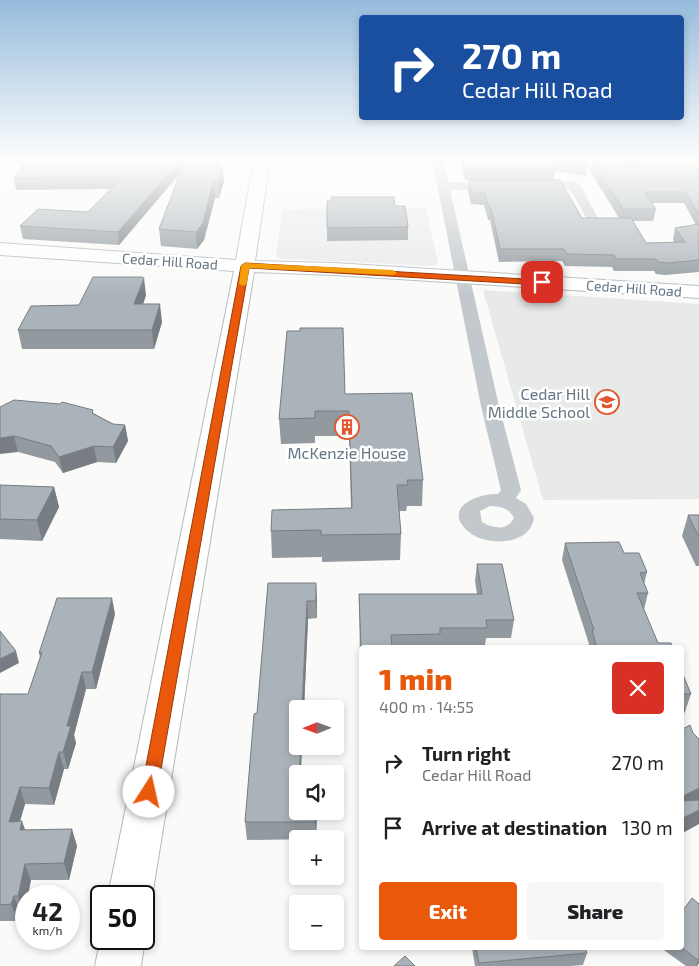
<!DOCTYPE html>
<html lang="en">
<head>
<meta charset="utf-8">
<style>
	:root { --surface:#fff; --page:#f6f6f6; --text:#202124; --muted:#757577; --accent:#ea580c }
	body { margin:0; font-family:"Exo 2",sans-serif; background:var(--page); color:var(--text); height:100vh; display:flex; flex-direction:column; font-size:19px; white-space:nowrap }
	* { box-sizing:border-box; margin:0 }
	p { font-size:16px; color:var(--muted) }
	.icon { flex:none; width:28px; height:28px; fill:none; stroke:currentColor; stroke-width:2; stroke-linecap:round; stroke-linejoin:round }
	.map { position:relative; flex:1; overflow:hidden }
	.drawer { position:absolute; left:359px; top:645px; width:325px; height:305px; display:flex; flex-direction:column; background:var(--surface); border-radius:5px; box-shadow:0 2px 8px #0003 }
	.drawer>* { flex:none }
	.hud { position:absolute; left:359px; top:15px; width:325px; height:105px; border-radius:5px; box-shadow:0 2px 8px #0003; background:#1a4fa0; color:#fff; overflow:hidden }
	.needle { width:32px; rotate:269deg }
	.fabs { position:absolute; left:289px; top:700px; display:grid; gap:10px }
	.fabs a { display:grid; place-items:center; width:55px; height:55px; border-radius:5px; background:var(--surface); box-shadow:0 2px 8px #0003; font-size:25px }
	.speed { position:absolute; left:15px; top:885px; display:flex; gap:10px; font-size:25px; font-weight:700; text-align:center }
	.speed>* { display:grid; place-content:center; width:65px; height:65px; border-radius:50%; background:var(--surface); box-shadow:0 2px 8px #0003; line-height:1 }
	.speed small { font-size:12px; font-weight:400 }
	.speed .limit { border:2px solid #111; border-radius:8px; background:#fff; color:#111 }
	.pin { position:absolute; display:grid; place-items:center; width:42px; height:42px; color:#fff; margin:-21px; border-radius:10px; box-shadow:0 2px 8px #0006 }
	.me { position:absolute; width:55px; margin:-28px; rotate:10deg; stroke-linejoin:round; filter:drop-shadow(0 0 4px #0008) }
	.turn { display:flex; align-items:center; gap:18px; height:105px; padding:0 20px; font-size:22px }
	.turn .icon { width:65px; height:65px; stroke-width:2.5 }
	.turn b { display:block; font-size:35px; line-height:42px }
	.round { display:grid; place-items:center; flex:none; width:52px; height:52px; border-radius:5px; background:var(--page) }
	.headline { display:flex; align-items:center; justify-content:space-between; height:85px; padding:0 20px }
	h1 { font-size:30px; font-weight:800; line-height:38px; color:var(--accent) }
	.button { display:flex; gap:10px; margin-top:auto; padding:10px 20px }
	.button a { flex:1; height:58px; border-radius:5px; background:var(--accent); color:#fff; font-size:20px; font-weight:800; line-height:58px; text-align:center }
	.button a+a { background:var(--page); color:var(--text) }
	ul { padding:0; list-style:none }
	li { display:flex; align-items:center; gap:15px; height:65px; padding:0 20px }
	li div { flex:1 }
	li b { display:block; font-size:19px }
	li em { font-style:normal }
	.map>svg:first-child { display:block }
	.built { fill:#e8e9e9 }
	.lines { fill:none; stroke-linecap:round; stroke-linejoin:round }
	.secondary-casing { stroke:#b3babf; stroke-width:2 }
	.street { fill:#c3c8cc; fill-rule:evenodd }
	.secondary { fill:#fff; fill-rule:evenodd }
	.wall { fill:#929a9f; fill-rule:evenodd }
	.shaded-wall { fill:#777d82 }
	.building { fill:#aab3b9; stroke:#777d82 }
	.route { fill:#ea580c; stroke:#983908 }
	.slow { fill:#f59e0b }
	.labels { text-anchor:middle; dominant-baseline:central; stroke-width:5; stroke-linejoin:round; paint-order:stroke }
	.far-street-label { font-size:14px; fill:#657683; stroke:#fff }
	.poi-label { font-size:16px; fill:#657683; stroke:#fff; text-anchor:end }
</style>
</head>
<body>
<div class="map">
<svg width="699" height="966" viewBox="0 0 699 966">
	<rect width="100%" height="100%" fill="#fafaf8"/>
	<!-- built -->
	<path class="built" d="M426,208L438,263L434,266L287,259L279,258L276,255L283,209Z
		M483,290L699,304V499L543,500Z"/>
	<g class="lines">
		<defs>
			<path id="secondary" d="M254,159H270L255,261L334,263L699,286V298L334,275L254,272L152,896L144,911V896H108L234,271L0,255V243L236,260Z
				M144,935L145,939L141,966H95L101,937L144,939Z"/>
		</defs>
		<!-- secondary casing -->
		<use href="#secondary" class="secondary-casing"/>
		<!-- street -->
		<path class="street" d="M432,159H443L448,182H495L501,186L495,190H450L499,406L521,490L516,498L526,504L534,518C533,523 531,528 527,532C514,545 483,544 469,532C441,509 476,493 498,494L501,490L481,406ZM490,506C500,506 509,508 514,518C507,532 493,528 482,522L480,511Z
			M574,181L580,185L599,220L597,223H589L570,189L537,190L531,186L537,182Z"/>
		<!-- secondary -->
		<use href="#secondary" class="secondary"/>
	</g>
	<!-- wall -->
	<path class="wall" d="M462,159H584L588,165L586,176L555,171L554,180L582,218H619L590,171L592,160L627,165L622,159H689L699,170V272L665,275L656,274L654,271H614L612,267L565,266L562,261L499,262L490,220H488L484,205L471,204L468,191L469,180H465L462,165ZM652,203H684L696,225L675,228L673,240L674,242L646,243L633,221H653L656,209Z
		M191,160L219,166H222L224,181L219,198H215L204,240L197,249L161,246L159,229L181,172L119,245L23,239L20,226L88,212L111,189L16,190L14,178Z
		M327,201L395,206L408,227V240L327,241Z
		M146,295L143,304L162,322L154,349H22L18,330L79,305Z
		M345,394L423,480L422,506H407L406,511H399L401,534L400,560L322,562V557L272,558L271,531L351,508L349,436H315V443L281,444L279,419Z
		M0,407L93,410V413L113,424L125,425L128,441L116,463L97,462L63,473L55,462L18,452Z
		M0,485L54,487L59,507L42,541L0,539Z
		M688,515H699V566H696L682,536Z
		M565,543L624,553L647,572L644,584L648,593L644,610L658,643L673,648H588L589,644L562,560Z
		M477,564L514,620L511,638H486L485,645L439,646V648H361V666H360L359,594H477L475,581Z
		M268,583L317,600V618L308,619L304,709H298V811H317L316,839L247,840L245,822L257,713Z
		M115,614L96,689H86L74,735L76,743L68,769H64L54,805L25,804L20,821L25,830L77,846L69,880H31L26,896V902L24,912H20L18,921H0V694H28L40,658L39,653Z
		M681,670L691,694L681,723Z
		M699,904V963L697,966H686L661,948H681Z
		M472,948H585L587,953L583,965L571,966H475Z"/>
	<!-- shaded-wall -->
	<path class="shaded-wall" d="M181,159H192L119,245L118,232Z
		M222,166L224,181L219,198L218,182Z
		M213,182L215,198L204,240L197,249L196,232Z
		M144,278L146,295L137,323L134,304Z
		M160,304L162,322L154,349L152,330Z
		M125,425L128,441L116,463L113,447Z
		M14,436L18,452L0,454V438Z
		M94,446L97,462L63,473L59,457Z
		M54,487L59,507L42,541L37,520Z
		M316,583L317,600V618L316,601Z
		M112,598L115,614L96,689L92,672Z
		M307,601L308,619L304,709H302Z
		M16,651L19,663L0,673V659Z
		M82,672L86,689L74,735L76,743L68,769L63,752L67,726Z
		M301,746H302L301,774H299Z
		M59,752L64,769L54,805L49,788Z
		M20,787L25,804L15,838L9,822Z
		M699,788V803L681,812V797Z
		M699,810V824L681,834V819Z
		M316,811H317L316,839L315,822Z
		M22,821L28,838L20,830Z
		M72,829L77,846L69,880L64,863Z
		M25,864L31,880L28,896H26V902L24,912L18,896Z
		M14,896L20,912L18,921L11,904Z
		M699,959V963L697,966H696Z"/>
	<!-- building -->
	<path class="building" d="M27,159H181L118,232L20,226L38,209L88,212L122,177L14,178Z
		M464,159H549L555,170L466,169Z
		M553,159H584L588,165Z
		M633,159H689L699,170V215L686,192H644L656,209H623L592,160L639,167Z
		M185,160H218L216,166H222L218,182H213L203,223L196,232L159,229Z
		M469,180H560L582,218H631L646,243L685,242L675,228L699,224V260L668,263L658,262L656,259H616L614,255L567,254L564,249H500L491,208H489L485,193H472Z
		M331,197H394L395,206H405L408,227L327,228V201H331Z
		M93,277H142L144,278L134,304H160L152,330H18L31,306L79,305Z
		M300,328H343L345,394L412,393L423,480H407L408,485H397L401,534L321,535V530L271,531L272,510L352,508L349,411H315V418L279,419L287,331H300Z
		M14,400L60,404L62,402L93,410L92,413L113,424L125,425L113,447L94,446L59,457L51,446L14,436L0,438V407Z
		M0,485L54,487L37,520L0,519Z
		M688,515H699V537Z
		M619,542L624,553H639L647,572L640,573L648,593H637L658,643H671L673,648H597L592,630H594L565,543Z
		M477,564H502L514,620H486L487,628H440V634L391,635L392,648H361L359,594H482Z
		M268,583H316V601H307L302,709H298V746H301L299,774H298V811H316L315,822H245L254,714L257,713Z
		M57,598H112L92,672H82L67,726H71L63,752H59L49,788L20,787L9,822L22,821L20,830L72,829L64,863L25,864L18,896H14L11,904L0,905V694H28L42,652L39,653Z
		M0,631L16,651L0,659Z
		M681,670L691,694H681Z
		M681,699L685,711H681Z
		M690,725L693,733L699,739V788L681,797V730Z
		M699,800V810L681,819V801Z
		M692,898L699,904V959L698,960L681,947V913Z
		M476,948H585L587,953L479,963Z
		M405,956L415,966H394Z"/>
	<!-- sky -->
	<linearGradient id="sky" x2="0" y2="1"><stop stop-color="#96bcdc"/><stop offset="0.54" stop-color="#fdfdfc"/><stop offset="1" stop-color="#fdfdfc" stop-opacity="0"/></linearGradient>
	<rect width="699" height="295" fill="url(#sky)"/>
	<!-- route -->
	<path class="route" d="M245,263L542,280L546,282L542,285L249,268L157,792L154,797L149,799L143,797L141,792L241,266Z"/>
	<!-- slow -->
	<path class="slow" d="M245,263L393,270L397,273L393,275L249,268L247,284L243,286L239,284L241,266Z"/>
	<!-- icons -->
	<defs>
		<symbol id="school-ring" viewBox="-11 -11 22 22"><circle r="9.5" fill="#fff" stroke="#e4572e" stroke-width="1.5"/><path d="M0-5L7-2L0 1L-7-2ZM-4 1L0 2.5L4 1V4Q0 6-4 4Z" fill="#e4572e"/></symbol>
		<symbol id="building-ring" viewBox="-11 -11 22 22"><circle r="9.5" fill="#fff" stroke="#e4572e" stroke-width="1.5"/><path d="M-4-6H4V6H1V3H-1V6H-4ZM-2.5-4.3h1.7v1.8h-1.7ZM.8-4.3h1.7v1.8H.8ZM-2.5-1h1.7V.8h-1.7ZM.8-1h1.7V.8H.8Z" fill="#e4572e"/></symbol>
	</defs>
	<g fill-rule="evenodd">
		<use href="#school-ring" x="593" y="388" width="28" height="28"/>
		<use href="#building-ring" x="333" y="413" width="28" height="28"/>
	</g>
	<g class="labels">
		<!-- far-street labels -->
		<g class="far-street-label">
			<text transform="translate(170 261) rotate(4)">Cedar Hill Road</text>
			<text transform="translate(634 288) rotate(4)">Cedar Hill Road</text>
		</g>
		<!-- poi labels -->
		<g class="poi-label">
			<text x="590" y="393">Cedar Hill<tspan x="590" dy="18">Middle School</tspan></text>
			<text x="347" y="452" text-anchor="middle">McKenzie House</text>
		</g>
	</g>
</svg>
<div class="fabs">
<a><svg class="needle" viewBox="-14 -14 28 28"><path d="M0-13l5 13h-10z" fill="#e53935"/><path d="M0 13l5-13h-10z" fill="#757577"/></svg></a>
<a><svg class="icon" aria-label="sound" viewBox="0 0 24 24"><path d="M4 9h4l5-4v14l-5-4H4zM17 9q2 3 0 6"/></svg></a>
<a>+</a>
<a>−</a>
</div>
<div class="speed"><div>42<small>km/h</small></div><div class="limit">50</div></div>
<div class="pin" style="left:542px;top:282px;background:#d93025"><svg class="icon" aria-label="arrive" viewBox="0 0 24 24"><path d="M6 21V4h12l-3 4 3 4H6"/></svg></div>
<svg class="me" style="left:149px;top:792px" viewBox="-20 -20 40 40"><circle r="19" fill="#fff"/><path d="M0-13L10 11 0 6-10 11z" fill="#ea580c"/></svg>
<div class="hud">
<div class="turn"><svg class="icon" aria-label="right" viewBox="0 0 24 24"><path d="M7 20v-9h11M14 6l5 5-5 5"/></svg><div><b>270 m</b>Cedar Hill Road</div></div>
</div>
<section class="drawer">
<div class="headline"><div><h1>1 min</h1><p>400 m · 14:55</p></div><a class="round" style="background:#d93025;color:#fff"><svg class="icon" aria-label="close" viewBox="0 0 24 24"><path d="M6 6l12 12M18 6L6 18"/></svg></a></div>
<ul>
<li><svg class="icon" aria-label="right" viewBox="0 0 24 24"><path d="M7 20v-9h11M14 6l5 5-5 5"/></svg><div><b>Turn right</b><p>Cedar Hill Road</p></div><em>270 m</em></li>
<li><svg class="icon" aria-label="arrive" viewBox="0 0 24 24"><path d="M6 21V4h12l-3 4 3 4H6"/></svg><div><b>Arrive at destination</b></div><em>130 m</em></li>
</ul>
<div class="button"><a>Exit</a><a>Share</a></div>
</section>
</div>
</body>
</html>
